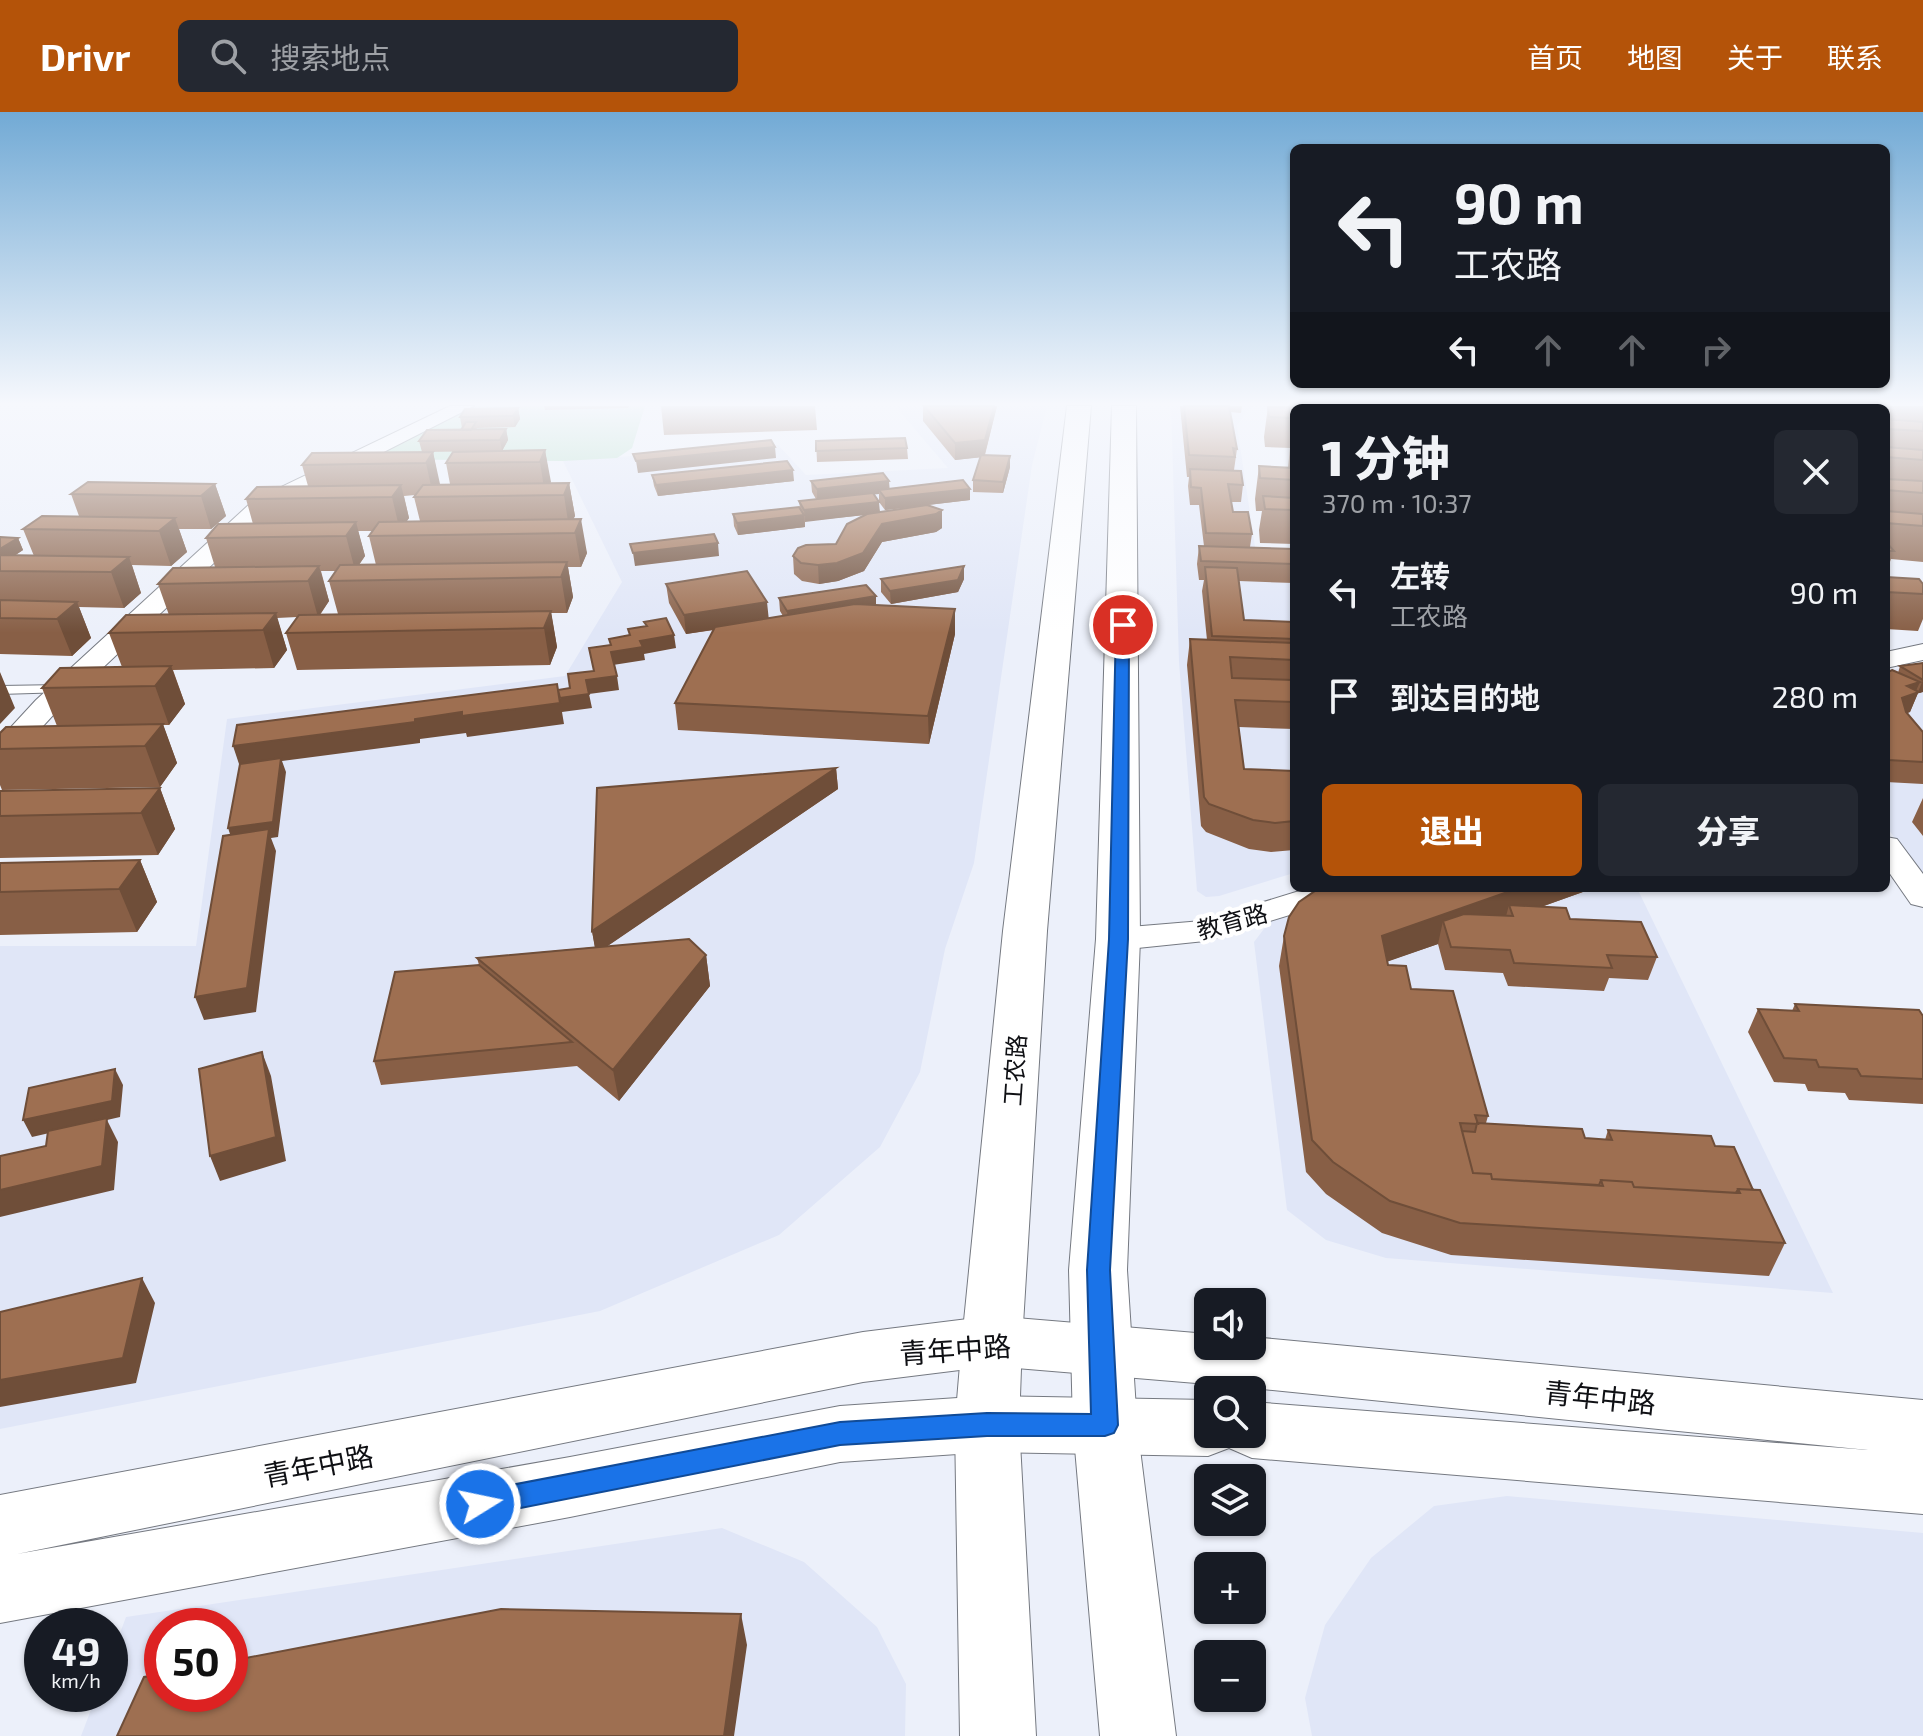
<!DOCTYPE html>
<html lang="zh">
<head>
<meta charset="utf-8">
<style>
	:root { --surface:#171b24; --page:#242831; --text:#f1f3f6; --muted:#9ea1a6; --accent:#b45309 }
	body { margin:0; font-family:"Exo 2","Noto Sans SC",sans-serif; background:var(--page); color:var(--text); height:100vh; display:flex; flex-direction:column; font-size:30px; white-space:nowrap }
	* { box-sizing:border-box; margin:0 }
	p { font-size:26px; color:var(--muted) }
	.icon { flex:none; width:44px; height:44px; fill:none; stroke:currentColor; stroke-width:2; stroke-linecap:round; stroke-linejoin:round }
	.map { position:relative; flex:1; overflow:hidden }
	.panel { position:absolute; left:1290px; top:292px; width:600px; height:488px; display:flex; flex-direction:column; background:var(--surface); border-radius:12px; box-shadow:0 2px 6px #0004 }
	.panel>* { flex:none }
	.banner { position:absolute; left:1290px; top:32px; width:600px; height:244px; border-radius:12px; box-shadow:0 2px 6px #0004; background:#171b24; color:var(--text); overflow:hidden }
	.buttons { position:absolute; left:1194px; top:1176px; display:grid; gap:16px }
	.buttons a { display:grid; place-items:center; width:72px; height:72px; border-radius:12px; background:var(--surface); box-shadow:0 2px 6px #0004; font-size:40px }
	.speed { position:absolute; left:24px; top:1496px; display:flex; gap:16px; font-size:40px; font-weight:700; text-align:center }
	.speed>* { display:grid; place-content:center; width:104px; height:104px; border-radius:50%; background:var(--surface); box-shadow:0 2px 6px #0004; line-height:1 }
	.speed small { font-size:20px; font-weight:400 }
	.speed .limit { border:12px solid #d22; background:#fff; color:#111 }
	.pin { position:absolute; display:grid; place-items:center; width:68px; height:68px; color:#fff; margin:-34px; border:4px solid #fff; border-radius:50%; box-shadow:0 2px 8px #0007 }
	.me { position:absolute; width:88px; margin:-44px; rotate:80deg; stroke-linejoin:round; filter:drop-shadow(0 0 6px #0008) }
	.turn { display:flex; align-items:center; gap:28px; height:168px; padding:0 32px; font-size:36px }
	.turn .icon { width:104px; height:104px; stroke-width:2.5 }
	.turn b { display:block; font-size:56px; line-height:68px }
	.lanes { display:flex; align-items:center; height:76px; padding:0 32px; background:#0003; justify-content:center; gap:40px; direction:ltr }
	.lanes .off { opacity:.35 }
	.round { display:grid; place-items:center; flex:none; width:84px; height:84px; border-radius:12px; background:var(--page) }
	.head { display:flex; align-items:center; justify-content:space-between; height:136px; padding:0 32px }
	h1 { font-size:48px; font-weight:800; line-height:60px }
	.action { display:flex; gap:16px; margin-top:auto; padding:16px 32px }
	.action a { flex:1; height:92px; border-radius:12px; background:var(--accent); color:#fff; font-size:32px; font-weight:800; line-height:92px; text-align:center }
	.action a+a { background:var(--page); color:var(--text) }
	ul { padding:0; list-style:none }
	li { display:flex; align-items:center; gap:24px; height:104px; padding:0 32px }
	li div { flex:1 }
	li b { display:block; font-size:30px }
	li em { font-style:normal }
	header { display:flex; align-items:center; gap:48px; box-sizing:border-box; height:112px; padding:0 40px; background:var(--accent); color:#fff }
	header strong { font-size:38px }
	nav { display:flex; gap:44px; margin-inline-start:auto; font-size:28px }
	.search { width:560px; height:72px; background:var(--page); display:flex; align-items:center; gap:20px; box-sizing:border-box; padding:0 28px; border-radius:12px; color:var(--muted); font-size:30px }
	.map>svg:first-child { display:block }
	.built { fill:#e0e6f7; fill-rule:evenodd }
	.green { fill:#b3ddc6; fill-rule:evenodd }
	.lines { fill:none; stroke-linecap:round; stroke-linejoin:round }
	.service-casing { stroke:#757981; stroke-width:2 }
	.minor-casing { stroke:#757981; stroke-width:2 }
	.secondary-casing { stroke:#757981; stroke-width:2 }
	.primary-casing { stroke:#757981; stroke-width:2 }
	.service { fill:#fff; fill-rule:evenodd }
	.minor { fill:#fff; fill-rule:evenodd }
	.secondary { fill:#fff; fill-rule:evenodd }
	.primary { fill:#fff; fill-rule:evenodd }
	.wall { fill:#885f46; fill-rule:evenodd }
	.shaded-wall { fill:#6f4e39 }
	.building { fill:#9e6f51; stroke:#6f4e39; stroke-width:2 }
	.route { fill:#1a73e8; stroke:#114b97; stroke-width:2 }
	.labels { text-anchor:middle; dominant-baseline:central; stroke-width:8; stroke-linejoin:round; paint-order:stroke }
	.street-label { font-size:24px; fill:#0f1014; stroke:#fff }
	.near-street-label { font-size:28px; fill:#0f1014; stroke:#fff }
</style>
</head>
<body>
<header>
<strong>Drivr</strong>
<div class="search"><svg class="icon" aria-label="search" viewBox="0 0 24 24"><circle cx="10" cy="10" r="6"/><path d="M15 15l6 6"/></svg>搜索地点</div>
<nav><a>首页</a><a>地图</a><a>关于</a><a>联系</a></nav>
</header>
<div class="map">
<svg width="1923" height="1624" viewBox="0 0 1923 1624">
	<rect width="100%" height="100%" fill="#ecf0fa"/>
	<!-- built -->
	<path class="built" d="M471,294H644L632,336L619,345L778,333L806,363L948,356L896,295L1047,294L1032,353L974,751L945,837L920,960L880,1035L779,1123L600,1199L0,1317V834H196L227,607L565,564L622,470L563,349L368,347Z
		M1171,294H1256L1247,298L1237,314L1257,448L1294,450V761L1219,784L1206,785L1197,779L1179,550Z
		M1923,552V765L1886,714V559Z
		M1375,776H1637L1833,1181L1386,1146L1326,1128L1287,1098L1254,830L1270,809Z
		M1507,1384L1923,1421V1624H1312L1305,1586L1325,1513L1371,1446L1434,1394Z
		M722,1416L804,1450L877,1515L906,1572L905,1624H81L97,1582H110V1548L126,1505ZM162,1514H230V1582H162Z"/>
	<!-- green -->
	<path class="green" d="M471,294H546V298L645,294L632,336L617,346L563,349L368,347ZM515,315L477,316L469,329L507,328L502,339H422L458,329L463,316Z"/>
	<g class="lines">
		<defs>
			<path id="service" d="M62,573L68,577L66,580L0,582V574Z"/>
			<path id="minor" d="M450,294H474L270,398L56,600L10,650L0,653V627L36,588L254,388Z
				M1923,532V548L1886,556V540Z
				M1886,725L1897,727L1923,762V795L1911,792L1886,756Z
				M1309,776H1359L1355,783L1205,829L1118,838L1106,834L1101,827L1106,820L1118,816L1202,809Z"/>
			<path id="secondary" d="M992,1204L1208,1222V1234H1252V1225L1923,1288V1402L1252,1346L1229,1336L1208,1344L987,1340L840,1350L570,1405L0,1511V1383L863,1220ZM992,1254L1232,1274L1868,1338L1252,1290V1322H1208V1288L987,1284L840,1294L570,1345L17,1442L863,1270Z"/>
			<path id="primary" d="M1067,294H1091L1047,819L1022,1229L1019,1312L1036,1624H960L955,1312L962,1229L1003,819Z
				M1112,294H1136L1140,827L1127,1158L1137,1313L1176,1624H1100L1073,1313L1069,1158L1096,827Z"/>
		</defs>
		<!-- service casing -->
		<use href="#service" class="service-casing"/>
		<!-- minor casing -->
		<use href="#minor" class="minor-casing"/>
		<!-- secondary casing -->
		<use href="#secondary" class="secondary-casing"/>
		<!-- primary casing -->
		<use href="#primary" class="primary-casing"/>
		<!-- service -->
		<use href="#service" class="service"/>
		<!-- minor -->
		<use href="#minor" class="minor"/>
		<!-- secondary -->
		<use href="#secondary" class="secondary"/>
		<!-- primary -->
		<use href="#primary" class="primary"/>
	</g>
	<!-- wall -->
	<path class="wall" d="M544,294H629L628,296L545,298Z
		M661,294H815L817,318L664,323Z
		M923,294H997L985,343L1010,344V355L1003,381L973,380V368L980,345L955,348L923,309Z
		M1180,294H1242L1241,301L1230,300L1237,337L1234,358L1243,373L1241,390H1231L1233,400L1252,422L1250,435L1294,437V471L1239,469L1244,508L1294,510V617L1239,615L1244,657L1294,659V738L1271,740L1249,737L1206,720L1201,714L1187,553L1190,527L1207,528L1202,479L1204,468H1199L1197,452L1199,434H1204L1199,393H1190L1188,374L1189,365H1187Z
		M1268,294H1398V296H1294V432L1260,431L1259,418L1262,399H1256L1255,387L1259,354L1288,356L1290,336L1265,335L1264,325Z
		M1412,294H1876V296H1411Z
		M1881,294H1923V450L1891,447L1886,461V296H1880Z
		M518,296L520,307L515,315L477,316L476,318L506,317L508,328L502,339L422,340L419,329L461,318L462,316L460,305Z
		M816,329L907,336L908,347L817,350Z
		M545,338L550,371H569L575,404L573,407L587,441L581,455H568L573,485L567,501H551L557,535L550,553L297,558L286,521L297,505L277,506L287,538L274,556L173,558L185,592L169,613H163L177,651L160,675L2,678L0,673V621L57,614L42,576L122,555L109,521L169,503L158,472L215,455L206,426L253,412L246,387L308,374L302,353L433,340L439,373L450,372L446,351ZM415,383L414,385L420,409L406,410L409,406L404,384ZM358,419H372L369,424L376,453H359L365,444ZM321,459H336L329,469L338,502L320,503L329,489Z
		M652,363L794,369L658,384L654,374Z
		M811,369L889,377L970,388L928,393L942,398V416L936,420L882,430L864,459L838,469L819,472L802,469L794,462L793,444L836,432L866,403L805,409V415L738,423L734,414L733,402L800,396L799,389L816,387L812,380ZM874,382H879V390L885,398L915,395L880,400Z
		M215,372L226,404L211,417H179L187,440L171,454L132,453L141,481L124,496L79,495L91,526L72,544L0,542V425L18,426L23,438L14,444H34L23,417L79,404L71,382Z
		M964,454V467L958,480L891,492L881,480V467Z
		M1886,465L1923,472V507L1918,519L1886,517Z
		M666,472L769,506L783,504L780,499L779,486L876,484V493L955,497V522L929,632L678,618L675,591L714,518L686,522L669,491Z
		M1923,551V580L1918,581L1910,600L1907,601L1923,620V672L1886,670V561H1898L1900,554Z
		M836,656L838,677L607,834L706,843L710,874L619,989L577,954L381,973L374,949L479,853L477,846L595,835L592,819Z
		M160,676L175,717L158,743L0,746V679Z
		M1923,686V724L1912,710Z
		M140,748L157,790L137,820L0,823V751Z
		M1324,776H1594L1541,795L1657,845L1648,868L1609,866L1604,879L1508,874L1503,861L1445,858L1438,832L1388,849V853L1411,877L1488,1004L1486,1011L1585,1026L1605,1028L1608,1018L1715,1034L1753,1078L1785,1131L1769,1164L1451,1143L1382,1121L1326,1082L1306,1060L1279,854L1284,824Z
		M1795,892L1923,904V992L1849,988L1845,981L1808,979L1805,972L1774,970L1748,920L1758,897L1792,899Z"/>
	<!-- shaded-wall -->
	<path class="shaded-wall" d="M994,294H997L984,345L955,348V331Z
		M518,296L520,307L515,315L513,304Z
		M506,317L508,328L502,339L500,328Z
		M775,335L776,346L638,361L636,349Z
		M545,338L551,370L545,382L540,350Z
		M433,340L440,372L433,383L426,351Z
		M1010,344V355L1003,381V370Z
		M793,358L794,369L658,384L656,373Z
		M889,369L890,381L879,378V382L817,389V377Z
		M569,371L575,404L569,416L564,383Z
		M215,372L226,404L211,417L201,384Z
		M401,373L409,406L400,419L392,385Z
		M970,377V388L885,398V386Z
		M879,390L880,401L805,410L804,398Z
		M942,398V416L936,420L882,430L864,459L838,469L819,472L818,453L882,412Z
		M804,403L805,415L738,423L737,411Z
		M175,406L187,440L171,454L159,419Z
		M581,407L587,441L581,455L575,421Z
		M356,410L365,444L355,458L346,424Z
		M18,426L23,438L2,452L0,447V437Z
		M718,431L719,444L635,454L633,441Z
		M129,445L141,481L124,496L111,460Z
		M567,450L573,485L567,501L561,465Z
		M319,454L329,489L318,505L308,469Z
		M964,454V467L958,480L891,492L890,479Z
		M876,484V497L788,511L787,499Z
		M77,490L91,526L72,544L57,507Z
		M767,490L769,509L686,522L684,503Z
		M955,497V522L929,632L928,604Z
		M551,499L557,535L550,553L544,516Z
		M276,501L287,538L274,556L263,518Z
		M674,523L676,536L644,542L645,548L613,553L611,540L640,529Z
		M171,554L185,592L169,613L155,574Z
		M0,560L15,596L0,612Z
		M617,564L619,578L589,582L586,568Z
		M1923,568V580L1918,581L1910,600L1894,606L1907,574L1920,570L1915,581L1918,580Z
		M589,582L592,596L562,600L564,612L467,625L466,621L420,627V631L282,649L286,660L278,725L271,726L276,739L256,900L204,908L195,885L233,731L228,716L240,655L233,634L415,607Z
		M163,612L177,651L160,675L145,634Z
		M836,656L838,677L596,842L592,819Z
		M160,676L175,717L158,743L141,701Z
		M140,748L157,790L137,820L119,777Z
		M1519,776H1594L1513,805L1509,793L1505,808L1443,809L1438,832L1375,854L1382,824Z
		M706,843L710,874L619,989L613,958Z
		M262,940L271,964L286,1049L220,1069L210,1044Z
		M115,957L123,973L120,1005L107,1008L118,1030L114,1078L0,1105V1078L106,1008L32,1025L23,1008Z
		M142,1166L155,1191L136,1271L0,1295V1268Z
		M741,1502L747,1533L734,1624H724Z"/>
	<!-- building -->
	<path class="building" d="M924,294H994L985,328L955,331Z
		M1184,294H1229L1237,337L1233,336L1235,345L1189,343Z
		M1574,294H1720L1722,296H1575Z
		M1268,295L1297,296H1294V306L1269,305Z
		M518,296L513,304L460,305L465,297Z
		M1886,307L1923,310V319L1886,317Z
		M466,310H476L471,318H461Z
		M506,317L500,328L419,329L427,318Z
		M905,326L907,336L816,339V329Z
		M771,328L775,335L636,349L633,342Z
		M1886,335L1923,338V348L1886,345Z
		M545,338L540,350L446,351L453,340Z
		M433,340L426,351L302,353L312,341Z
		M981,343L1010,344L1003,370L973,368Z
		M787,349L793,358L656,373L652,363Z
		M1259,354L1294,356V368L1260,366Z
		M1190,357L1241,359L1243,373L1228,372L1233,400H1248L1252,422L1206,421L1201,376L1191,375Z
		M883,361L889,369L817,377L811,369Z
		M1886,367L1923,369V381L1886,378Z
		M963,368L970,377L885,386L879,378Z
		M88,370L215,372L201,384L71,382Z
		M569,371L564,383L414,385L423,373Z
		M401,373L392,385L246,387L257,375Z
		M873,381L879,390L804,398L799,389Z
		M1263,384L1294,386V398L1265,397Z
		M927,393L942,398L936,402L882,412L863,441L837,451L818,453L801,451L793,444L798,436L806,433L836,432L847,412L867,402Z
		M799,395L804,403L737,411L733,402Z
		M1886,399L1923,402V414L1886,411Z
		M42,404L175,406L159,419L23,417Z
		M581,407L575,421L369,424L379,410Z
		M356,410L346,424L206,426L218,412Z
		M714,422L718,431L633,441L630,432Z
		M0,425L18,426L0,437Z
		M1886,430L1894,439H1886Z
		M1199,434L1294,437V452L1201,449Z
		M0,443L129,445L111,460L0,459Z
		M567,450L561,465L329,469L340,453Z
		M319,454L308,469L158,472L173,456Z
		M964,454L958,468L890,479L881,467Z
		M1205,455L1237,456L1244,508L1294,510V527L1212,524Z
		M747,459L767,490L684,503L666,472Z
		M1886,465L1919,467L1923,472V482L1886,480Z
		M866,473L876,484L787,499L779,486Z
		M0,488L77,490L57,507L0,506Z
		M855,492L955,497L928,604L675,591L715,515Z
		M551,499L544,516L286,521L299,503Z
		M276,501L263,518L109,521L126,503Z
		M666,506L674,523L640,529L643,535L611,540L617,564L586,568L589,582L560,586L558,578L570,576L568,562L594,559L589,536L611,533L609,527L630,523L628,517L647,514L644,510Z
		M1190,527L1294,531V548L1230,545L1232,566L1294,568V590L1235,588L1244,657L1294,659V709L1275,711L1253,708L1209,692L1204,685Z
		M1923,551V568L1900,554Z
		M171,554L155,574L42,576L60,556Z
		M1892,558L1920,570L1907,574L1919,580L1902,586L1906,600L1923,620V650L1888,648L1886,646V561Z
		M557,572L560,591L462,604V600L415,607V610L233,634L237,613Z
		M163,612L145,634L0,637V621L6,615Z
		M281,646L273,710L228,716L240,652Z
		M836,656L592,819L597,676Z
		M160,676L141,701L0,704V679Z
		M269,717L247,876L195,885L223,724Z
		M140,748L119,777L0,780V751Z
		M1324,776H1519L1382,824L1388,853L1406,854L1411,877L1453,879L1488,1004L1475,1003L1478,1012L1460,1011L1473,1061L1491,1062L1492,1067L1603,1074L1601,1068L1632,1070L1634,1075L1740,1081L1738,1077L1760,1078L1785,1131L1460,1111L1390,1089L1333,1050L1312,1028L1284,824L1289,805L1299,790L1315,779Z
		M1509,793L1566,796L1570,807L1641,810L1657,845L1607,843L1612,856L1514,851L1510,838L1451,835L1443,809L1464,802L1513,804Z
		M689,827L706,843L613,958L477,846Z
		M479,853L572,930L374,949L395,860Z
		M1795,892L1919,898L1923,904V967L1861,964L1857,957L1819,955L1816,948L1784,946L1758,897L1799,899Z
		M262,940L276,1025L210,1044L199,957Z
		M115,957L112,989L23,1008L29,976Z
		M107,1006L102,1054L0,1078V1044L46,1034L48,1019Z
		M1477,1011L1582,1017L1585,1026L1612,1028L1608,1018L1711,1024L1715,1034L1734,1035L1753,1078L1738,1077L1736,1081L1634,1075L1632,1070L1601,1068L1599,1073L1492,1067L1491,1062L1473,1061L1462,1019L1475,1020Z
		M142,1166L123,1246L0,1268V1200Z
		M501,1497L741,1502L724,1624H117L144,1565L162,1562V1582H230V1549Z"/>
	<!-- sky -->
	<linearGradient id="sky" x2="0" y2="1"><stop stop-color="#72aad5"/><stop offset="0.56" stop-color="#f6f8fd"/><stop offset="1" stop-color="#f6f8fd" stop-opacity="0"/></linearGradient>
	<rect width="1923" height="521" fill="url(#sky)"/>
	<!-- route -->
	<path class="route" d="M1123,509L1129,513L1128,827L1110,1158L1118,1313L1114,1321L1105,1324H987L840,1333L480,1404L471,1400L467,1392L471,1383L480,1379L840,1310L987,1301L1091,1302L1087,1158L1109,827L1116,513Z"/>
	<g class="labels">
		<!-- street labels -->
		<g class="street-label">
			<text transform="translate(1232 809) rotate(-15)">教育路</text>
			<text transform="translate(1014 958) rotate(-86)">工农路</text>
		</g>
		<!-- near-street labels -->
		<g class="near-street-label">
			<text transform="translate(955 1237) rotate(-4)">青年中路</text>
			<text transform="translate(1600 1285) rotate(6)">青年中路</text>
			<text transform="translate(318 1353) rotate(-11)">青年中路</text>
		</g>
	</g>
</svg>
<div class="buttons">
<a><svg class="icon" aria-label="sound" viewBox="0 0 24 24"><path d="M4 9h4l5-4v14l-5-4H4zM17 9q2 3 0 6"/></svg></a>
<a><svg class="icon" aria-label="search" viewBox="0 0 24 24"><circle cx="10" cy="10" r="6"/><path d="M15 15l6 6"/></svg></a>
<a><svg class="icon" aria-label="layers" viewBox="0 0 24 24"><path d="M12 4l9 5-9 5-9-5zM3 14l9 5 9-5"/></svg></a>
<a>+</a>
<a>−</a>
</div>
<div class="speed"><div>49<small>km/h</small></div><div class="limit">50</div></div>
<div class="pin" style="left:1123px;top:513px;background:#d93025"><svg class="icon" aria-label="arrive" viewBox="0 0 24 24"><path d="M6 21V4h12l-3 4 3 4H6"/></svg></div>
<svg class="me" style="left:480px;top:1392px" viewBox="-20 -20 40 40"><circle r="17" fill="#1a73e8" stroke="#fff" stroke-width="3"/><path d="M0-11L8 9 0 5-8 9z" fill="#fff"/></svg>
<div class="banner">
<div class="turn"><svg class="icon" aria-label="left" viewBox="0 0 24 24"><path d="M17 20v-9H6M10 6l-5 5 5 5"/></svg><div><b>90 m</b>工农路</div></div>
<div class="lanes"><svg class="icon" aria-label="left" viewBox="0 0 24 24"><path d="M17 20v-9H6M10 6l-5 5 5 5"/></svg><svg class="icon off" aria-label="ahead" viewBox="0 0 24 24"><path d="M12 20V5M6 11l6-6 6 6"/></svg><svg class="icon off" aria-label="ahead" viewBox="0 0 24 24"><path d="M12 20V5M6 11l6-6 6 6"/></svg><svg class="icon off" aria-label="right" viewBox="0 0 24 24"><path d="M7 20v-9h11M14 6l5 5-5 5"/></svg></div>
</div>
<section class="panel">
<div class="head"><div><h1>1 分钟</h1><p>370 m · 10:37</p></div><a class="round"><svg class="icon" aria-label="close" viewBox="0 0 24 24"><path d="M6 6l12 12M18 6L6 18"/></svg></a></div>
<ul>
<li><svg class="icon" aria-label="left" viewBox="0 0 24 24"><path d="M17 20v-9H6M10 6l-5 5 5 5"/></svg><div><b>左转</b><p>工农路</p></div><em>90 m</em></li>
<li><svg class="icon" aria-label="arrive" viewBox="0 0 24 24"><path d="M6 21V4h12l-3 4 3 4H6"/></svg><div><b>到达目的地</b></div><em>280 m</em></li>
</ul>
<div class="action"><a>退出</a><a>分享</a></div>
</section>
</div>
</body>
</html>
